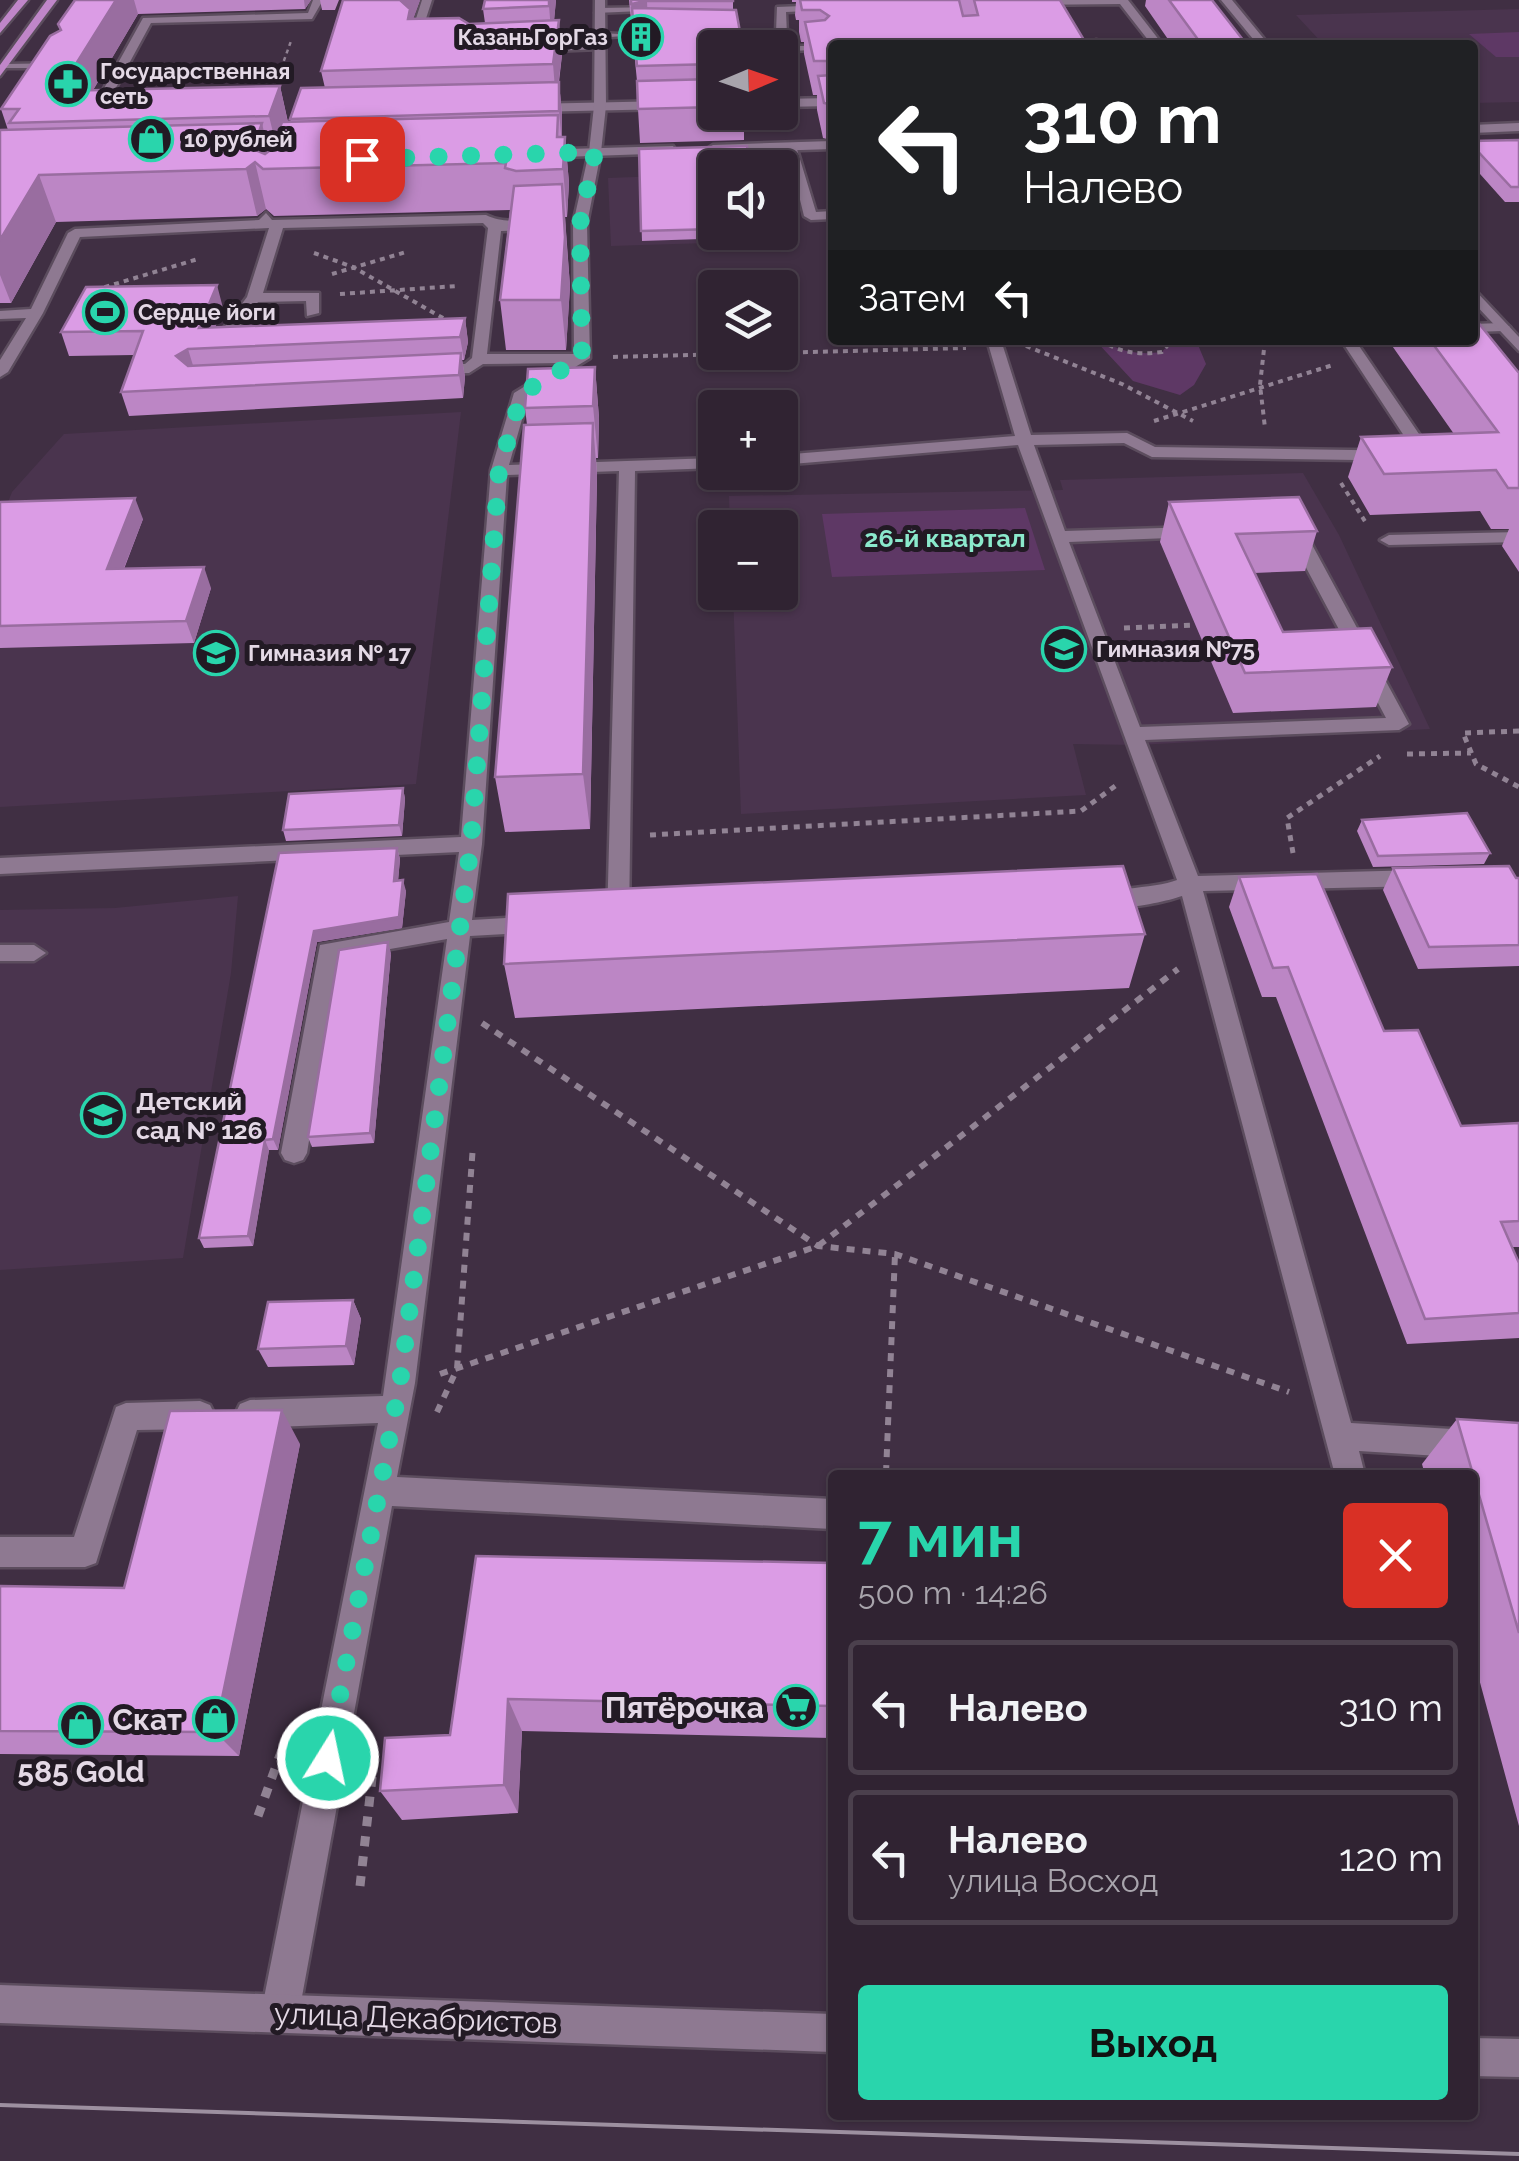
<!DOCTYPE html>
<html lang="ru">
<head>
<meta charset="utf-8">
<style>
	:root { --surface:#302332; --page:#382b3a; --text:#f1f3f6; --muted:#a8a4ac; --line:#4b404d; --accent:#29d5ac }
	body { margin:0; font-family:Raleway,sans-serif; background:var(--page); color:var(--text); height:100vh; display:flex; flex-direction:column; font-size:38px; white-space:nowrap }
	* { box-sizing:border-box; margin:0 }
	p { font-size:32px; color:var(--muted) }
	.icon { flex:none; width:55px; height:55px; fill:none; stroke:currentColor; stroke-width:2; stroke-linecap:round; stroke-linejoin:round }
	.map { position:relative; flex:1; overflow:hidden }
	.panel { position:absolute; left:828px; top:1470px; width:650px; height:650px; display:flex; flex-direction:column; background:var(--surface); border-radius:10px; box-shadow:0 2px 8px #0004,0 0 0 2px var(--line) }
	.panel>* { flex:none }
	.hud { position:absolute; left:828px; top:40px; width:650px; height:305px; border-radius:10px; box-shadow:0 2px 8px #0004,0 0 0 2px var(--line); background:#202124; color:#fff; overflow:hidden }
	.needle { width:65px; rotate:88deg }
	.controls { position:absolute; left:698px; top:30px; display:grid; gap:20px }
	.controls a { display:grid; place-items:center; width:100px; height:100px; border-radius:10px; background:var(--surface); box-shadow:0 2px 8px #0004,0 0 0 2px var(--line); font-size:50px }
	.pin { position:absolute; display:grid; place-items:center; width:85px; height:85px; color:#fff; margin:-42px; border-radius:20px; box-shadow:0 5px 15px #0006 }
	.me { position:absolute; width:110px; margin:-55px; rotate:10deg; stroke-linejoin:round; filter:drop-shadow(0 0 8px #0008) }
	.turn { display:flex; align-items:center; gap:35px; height:210px; padding:0 30px; font-size:45px }
	.turn .icon { width:130px; height:130px; stroke-width:2.5 }
	.turn b { display:block; font-size:70px; line-height:85px }
	.then { display:flex; align-items:center; height:95px; padding:0 30px; background:#0003; gap:20px; font-size:38px }
	.round { display:grid; place-items:center; flex:none; width:105px; height:105px; border-radius:10px; background:var(--page) }
	.headline { display:flex; align-items:center; justify-content:space-between; height:170px; padding:0 30px }
	h1 { font-size:60px; font-weight:700; line-height:75px; color:var(--accent) }
	.button { display:flex; gap:20px; margin-top:auto; padding:20px 30px }
	.button a { flex:1; height:115px; border-radius:10px; background:var(--accent); color:#111; font-size:40px; font-weight:700; line-height:115px; text-align:center }
	ul { padding:0; list-style:none }
	li { display:flex; align-items:center; gap:30px; height:135px; margin:0 20px 15px; padding:0 10px; border:5px solid var(--line); border-radius:10px }
	li div { flex:1 }
	li b { display:block; font-size:38px }
	li em { font-style:normal }
	.map>svg:first-child { display:block }
	.built { fill:#4a344e }
	.green { fill:#5e3865 }
	.lines { fill:none; stroke-linecap:round; stroke-linejoin:round }
	.lane-casing { stroke:#5c4d5e; stroke-width:5 }
	.street-casing { stroke:#5c4d5e; stroke-width:5 }
	.secondary-casing { stroke:#5c4d5e; stroke-width:5 }
	.primary-casing { stroke:#5c4d5e; stroke-width:5 }
	.path-far4 { stroke:#918394; stroke-width:2.5; stroke-dasharray:4 4; stroke-linecap:butt }
	.path-far3 { stroke:#918394; stroke-width:4; stroke-dasharray:5 5; stroke-linecap:butt }
	.path-far2 { stroke:#918394; stroke-width:5; stroke-dasharray:6 6; stroke-linecap:butt }
	.path-far1 { stroke:#918394; stroke-width:6; stroke-dasharray:8 8; stroke-linecap:butt }
	.path { stroke:#918394; stroke-width:9; stroke-dasharray:10 10; stroke-linecap:butt }
	.lane { fill:#8e7991; fill-rule:evenodd }
	.street { fill:#8e7991; fill-rule:evenodd }
	.secondary { fill:#8e7991; fill-rule:evenodd }
	.primary { fill:#c086c9; fill-rule:evenodd }
	.tram { stroke:#9d90a0; stroke-width:4 }
	.wall { fill:#bc86c5 }
	.shaded-wall { fill:#996da0 }
	.building { fill:#db9ce5; stroke:#996da0; stroke-width:2.5 }
	.route { stroke:#29d5ac; stroke-width:18; stroke-dasharray:0 32.4 }
	.labels { text-anchor:middle; dominant-baseline:central; stroke-width:10; stroke-linejoin:round; paint-order:stroke }
	.far-poi-label { font-size:22px; font-weight:bold; fill:#e4d9e6; stroke:#221a24; text-anchor:start }
	.far-quarter-label { font-size:25px; font-weight:bold; fill:#8be9cc; stroke:#221a24 }
	.poi-label { font-size:25px; font-weight:bold; fill:#e4d9e6; stroke:#221a24; text-anchor:start }
	.near-poi-label { font-size:30px; font-weight:bold; fill:#e4d9e6; stroke:#221a24; text-anchor:end }
	.near-street-label { font-size:30px; fill:#e4d9e6; stroke:#221a24 }
</style>
</head>
<body>
<div class="map">
<svg width="1519" height="2161" viewBox="0 0 1519 2161">
	<rect width="100%" height="100%" fill="#402f43"/>
	<!-- built -->
	<path class="built" d="M1519,9V102L1473,103L1472,45H1324L1296,15Z
		M715,174V232L767,233L768,241L611,246L608,178Z
		M461,412L416,784L0,807V522L12,492L64,434Z
		M1303,473L1339,535L1430,729L1138,745L1073,744L1086,795L741,814L733,593L780,592V528L730,527L729,496L1063,490L1060,480Z
		M238,896L231,973L183,1258L0,1270V910L115,908Z"/>
	<!-- green -->
	<path class="green" d="M1519,32V57H1496L1469,34Z
		M1095,340C1123,349 1130,356 1162,352L1172,340H1196L1206,364L1194,385L1180,395L1133,381Z
		M1025,508L1045,570L832,577L822,514Z"/>
	<g class="lines">
		<defs>
			<path id="lane" d="M313,0H323L312,19L151,23L99,119L93,123L87,119L143,18L308,13Z
				M422,0H432L420,37L415,40L410,37Z
				M1029,0H1128L1163,45H1152L1120,4L1025,5Z
				M826,5L830,10L786,12L787,35L782,38H707L702,35L707,32H776L777,7Z
				M599,8L661,7L666,10L595,13Z
				M600,33L638,35L596,38Z
				M1096,40L1100,41L1102,45H1092Z
				M604,44L600,49L527,52L522,49Z
				M780,46H819L824,49L780,52V48H776Z
				M69,63L65,68H0L5,64Z
				M832,98V106L780,107V99Z
				M715,100V108L530,112L524,108L530,104Z
				M786,143L796,146L816,212L832,211V219L811,220L804,216Z
				M595,148L601,152L587,224L590,358L529,395L509,465L715,458V468L635,471L629,921L618,929L607,921L619,471L507,475L482,844L472,920L540,916L551,924L540,932L470,936L415,1383L397,1477L832,1499V1529L392,1506L299,2013L293,2026L280,2032L267,2026L261,2013L378,1423L250,1428L240,1424L235,1414L240,1404L250,1400L383,1396L447,939L339,958L307,1153L303,1160L294,1163L285,1160L281,1153L320,945L449,922L459,852L0,874V858L461,837L491,470L514,393L563,363L483,364L469,373L432,374L424,369L432,364H465L472,358L488,228L483,223L283,228L263,293H319V313L307,316L306,301L258,302L226,344L221,345L214,341L247,297L269,228L80,237L43,313L8,372L0,377V360L26,318L0,319V311L31,309L68,233L75,229L259,220L266,213L272,220L486,215C507,226 528,216 547,226L540,230L501,231L487,354H574L573,224L589,152Z
				M1472,324L1503,323L1510,327L1503,331L1472,332Z
				M987,340H1001L1031,435L1127,433L1155,447L1414,451L1341,340H1355L1434,456L1426,461L1152,457L1124,443L1034,445L1065,531L1194,527L1203,532L1194,537L1069,542L1140,727L1386,718L1285,528L1294,523L1303,528L1409,724L1399,730L1145,740L1198,876L1419,870L1430,878L1419,886L1203,891L1351,1423L1519,1433V1461L1359,1451L1365,1475H1335L1182,896C1162,903 1102,916 1088,899C1098,888 1155,889 1177,880L1018,445L780,465V455L1015,436Z
				M1519,532V542L1389,545L1380,540L1389,535Z
				M0,945H34L46,953L34,961H0Z
				M200,1401L210,1405L215,1415L210,1425L200,1429L137,1430L96,1563L85,1567H0V1537H74L116,1407L126,1403Z"/>
			<path id="street" d="M595,0H605L606,106L601,152L595,156L589,152L594,106Z
				M1221,0H1232L1269,45H1258Z
				M1519,123V131L1472,133V125Z"/>
			<path id="secondary" d="M832,141V149L713,153L707,149L713,145Z
				M673,146L677,153L533,158L527,154L533,150Z
				M1472,287L1519,337V351L1472,301Z
				M0,1985L832,2014V2052L0,2023Z
				M1472,2038L1519,2039V2077L1472,2076Z"/>
			<path id="primary" d="M18,0H28L0,33V23Z
				M47,0H57L0,76V65Z"/>
		</defs>
		<!-- lane casing -->
		<use href="#lane" class="lane-casing"/>
		<!-- street casing -->
		<use href="#street" class="street-casing"/>
		<!-- secondary casing -->
		<use href="#secondary" class="secondary-casing"/>
		<!-- primary casing -->
		<use href="#primary" class="primary-casing"/>
		<!-- path-far4 -->
		<path class="path-far4" d="M273,91L291,41"/>
		<!-- path-far3 -->
		<path class="path-far3" d="M314,253L353,267L450,322
			M332,274L406,252
			M95,290L198,259
			M340,294L457,286
			M1100,340C1120,353 1139,355 1162,352L1172,340
			M1265,340L1260,385L1265,428
			M1028,343L1071,340
			M1026,346L1122,384L1193,421
			M613,357L966,348
			M1154,421L1333,365
			M1341,483L1366,523"/>
		<!-- path-far2 -->
		<path class="path-far2" d="M1124,628L1196,625
			M1519,731L1463,733L1476,764L1519,787
			M1407,754L1471,753
			M650,835L1081,811L1118,784
			M1293,853L1287,818L1380,756"/>
		<!-- path-far1 -->
		<path class="path-far1" d="M482,1023L818,1246L895,1254L1289,1392
			M440,1374L818,1246L1178,969
			M437,1412L457,1369L473,1145
			M886,1473L895,1254"/>
		<!-- path -->
		<path class="path" d="M886,1475V1470
			M258,1816L288,1733
			M360,1886L374,1760"/>
		<!-- lane -->
		<use href="#lane" class="lane"/>
		<!-- street -->
		<use href="#street" class="street"/>
		<!-- secondary -->
		<use href="#secondary" class="secondary"/>
		<!-- primary -->
		<use href="#primary" class="primary"/>
		<!-- tram -->
		<path class="tram" d="M0,2105L1519,2154"/>
	</g>
	<!-- wall -->
	<path class="wall" d="M75,0H311L305,9L138,14L93,90L280,86L288,122H291L290,119L325,88L321,71L420,0L413,19L469,24L485,23L483,9L485,0H556L554,20L562,55L559,82L562,115V137H565L569,183L567,217H565L570,286L566,350H506L500,300L510,210L274,216L266,209L257,216L56,222L11,303H0V130H8L1,109L60,31L58,24Z
		M320,0H339L335,10H322Z
		M629,0H733V10L715,48V107L637,81Z
		M792,0H1060L832,45V176L826,153L827,139L823,138L817,110V95H813L804,54V42H801L799,32V20H796L795,15L796,2H792Z
		M1146,0H1212L1247,45H1172L1145,6Z
		M715,107V112H751V125H744V140L640,143L638,109Z
		M1519,140V202H1505L1472,165V141Z
		M639,149L715,168V232H761V237L642,241Z
		M223,308L215,327L465,318L468,342L464,360H462L465,377L463,398L129,416L121,392L134,355L69,356L61,332Z
		M1388,340H1472L1519,373V572L1502,546L1509,529H1491L1480,511L1370,515L1348,477L1361,437L1454,434Z
		M595,367L599,418L598,458H596L597,476L590,829L505,832L495,777L527,425L525,408Z
		M0,502L143,519L124,569L211,588L194,643L0,648Z
		M1169,502L1317,531L1305,571L1254,573L1283,632L1392,667L1376,707L1233,713L1160,542Z
		M403,788L405,799L402,836L286,841L283,830Z
		M1362,820L1490,853L1484,864L1373,867L1357,831Z
		M397,848L400,859L398,881L406,891L402,928L317,942L278,1150H269L253,1246L204,1248L199,1238L279,853Z
		M1393,868L1519,878V966L1418,969L1383,890Z
		M1239,877L1384,1031L1461,1126L1519,1123V1247H1512L1519,1263V1338L1407,1344L1276,997H1262L1229,907Z
		M1145,934L1129,988L515,1018L504,964Z
		M391,953L374,1143L312,1147L308,1137Z
		M353,1300L361,1319L354,1365L268,1367L258,1349Z
		M1457,1419L1519,1423V1826L1472,1653V1475H1425L1422,1464Z
		M300,1444L239,1756L0,1754V1586L124,1588Z
		M476,1556L832,1563V1738L522,1731L518,1813L402,1820L380,1791L450,1735Z"/>
	<!-- shaded-wall -->
	<path class="shaded-wall" d="M116,0H134L138,14L75,121L59,91Z
		M304,0H311L305,9Z
		M402,0H420L412,22L414,54Z
		M549,0H556L552,43L549,6Z
		M647,1L648,27L633,31L631,4Z
		M559,20L562,55L556,101L553,64Z
		M559,82L562,115V145L559,111Z
		M280,86L288,123L278,153L269,116Z
		M262,123L272,169L253,149Z
		M565,137L569,183L567,217L563,169Z
		M255,162L266,209L257,216L246,169Z
		M39,175L56,222L11,303L0,275V240Z
		M562,184L570,286L566,350L561,300Z
		M217,285L223,308L207,348L199,328Z
		M465,318L468,342L464,360L460,337Z
		M188,349L195,372L176,356Z
		M461,353L465,377L463,398L459,375Z
		M595,367L599,418L598,458L593,406Z
		M593,423L597,476L590,829L583,774Z
		M135,498L143,519L115,591L107,569Z
		M204,567L211,588L194,643L186,621Z
		M403,788L405,799L402,836L399,825Z
		M397,848L400,859L397,892L394,881Z
		M403,880L406,891L402,928L317,942L278,1150L273,1139L314,931Z
		M388,942L391,953L374,1143L370,1133Z
		M265,1140L269,1150L253,1246L248,1236Z
		M353,1300L361,1319L354,1365L346,1346Z
		M282,1410L300,1444L239,1756L215,1732Z
		M508,1699L522,1731L518,1813L504,1785Z"/>
	<!-- building -->
	<path class="building" d="M75,0H116L59,91L280,86L269,116L9,123L19,109H1L50,36L61,30L58,24Z
		M343,0H402L401,1L410,9L408,19L459,18L469,24L559,20L553,64L321,71Z
		M485,0H549V6L483,9Z
		M631,0H733V1H647L631,4Z
		M800,0H959L963,16L978,15L974,0H1060L1087,45H832V61H814L805,22L825,20L829,16L820,10H802Z
		M1169,0H1212L1247,45H1202Z
		M632,8L736,10L743,48H715V64L637,66Z
		M832,75V105L824,103L818,76Z
		M715,77V107L638,109L637,81L714,79Z
		M559,82V111L290,119L301,88Z
		M558,115L557,137H565L563,169L516,171L505,168L506,163L263,169L255,162L246,169L39,175L0,240V130L262,123L253,149L265,154L273,148L282,122Z
		M832,117V136L828,118Z
		M1519,140V187H1511L1472,145V141Z
		M747,146L751,168H715V229L641,231L639,149Z
		M562,184L565,237L561,300H500L514,186Z
		M217,285L199,328L465,318L460,337L188,349L176,356L188,366L461,353L459,375L121,392L143,331L61,332L86,287Z
		M1472,315L1519,373V488H1508L1496,470L1384,474L1361,437L1498,432L1430,340H1472Z
		M595,367L593,406L525,408L528,369Z
		M593,423L583,774L495,777L524,425Z
		M1299,497L1317,531L1236,534L1283,632L1371,628L1392,667L1245,673L1169,502Z
		M135,498L107,569L204,567L186,621L0,626V502Z
		M403,788L399,825L283,830L289,794Z
		M1467,813L1490,853L1378,856L1362,820Z
		M397,848L394,881L403,880L399,917L314,931L273,1139L265,1140L248,1236L199,1238L279,853Z
		M1123,866L1145,934L504,964L508,894Z
		M1509,866L1516,878H1519V945L1429,947L1393,868Z
		M1317,874L1384,1031L1418,1030L1461,1126L1519,1123V1221L1501,1222L1519,1263V1313L1425,1319L1288,967L1273,968L1239,877Z
		M388,942L370,1133L308,1137L339,950Z
		M353,1300L346,1346L258,1349L268,1302Z
		M282,1410L215,1732L0,1731V1586L124,1588L170,1411Z
		M1457,1419L1519,1423V1633Z
		M476,1556L832,1563V1706L508,1699L504,1785L380,1791L385,1738L450,1735Z"/>
	<g class="lines">
		<!-- route -->
		<path class="route" d="M328,1758L400,1383L471,844L499,470L522,393L582,358L580,224L595,152L362,159"/>
	</g>
	<!-- icons -->
	<defs>
		<symbol id="building-ring" viewBox="-11 -11 22 22"><circle r="9.5" fill="#221a24" stroke="#29d5ac" stroke-width="1.5"/><path d="M-4-6H4V6H1V3H-1V6H-4ZM-2.5-4.3h1.7v1.8h-1.7ZM.8-4.3h1.7v1.8H.8ZM-2.5-1h1.7V.8h-1.7ZM.8-1h1.7V.8H.8Z" fill="#29d5ac"/></symbol>
		<symbol id="pharmacy-ring" viewBox="-11 -11 22 22"><circle r="9.5" fill="#221a24" stroke="#29d5ac" stroke-width="1.5"/><path d="M-2-6h4v4h4v4h-4v4h-4v-4h-4v-4h4Z" fill="#29d5ac"/></symbol>
		<symbol id="shop-ring" viewBox="-11 -11 22 22"><circle r="9.5" fill="#221a24" stroke="#29d5ac" stroke-width="1.5"/><path d="M-5-2.5h2.3a2.7 3.5 0 0 1 5.4 0H5L5.5 6h-11ZM-1.5-2.5h3a1.5 2.3 0 0 0-3 0Z" fill="#29d5ac"/></symbol>
		<symbol id="stadium-ring" viewBox="-11 -11 22 22"><circle r="9.5" fill="#221a24" stroke="#29d5ac" stroke-width="1.5"/><path d="M0-5a6.5 5 0 1 0 0 10a6.5 5 0 1 0 0-10ZM-3.5-1.8h7v3.6h-7Z" fill="#29d5ac"/></symbol>
		<symbol id="school-ring" viewBox="-11 -11 22 22"><circle r="9.5" fill="#221a24" stroke="#29d5ac" stroke-width="1.5"/><path d="M0-5L7-2L0 1L-7-2ZM-4 1L0 2.5L4 1V4Q0 6-4 4Z" fill="#29d5ac"/></symbol>
		<symbol id="supermarket-ring" viewBox="-11 -11 22 22"><circle r="9.5" fill="#221a24" stroke="#29d5ac" stroke-width="1.5"/><path d="M-6-5.5h2.5l.6 2H6L4.5 2H-2.5L-4.4-4H-6ZM-1.5 3.2a1.3 1.3 0 1 0 .1 0ZM3 3.2a1.3 1.3 0 1 0 .1 0Z" fill="#29d5ac"/></symbol>
	</defs>
	<g fill-rule="evenodd">
		<use href="#building-ring" x="616" y="12" width="50" height="50"/>
		<use href="#pharmacy-ring" x="43" y="59" width="50" height="50"/>
		<use href="#shop-ring" x="126" y="114" width="50" height="50"/>
		<use href="#stadium-ring" x="80" y="287" width="50" height="50"/>
		<use href="#school-ring" x="1039" y="624" width="50" height="50"/>
		<use href="#school-ring" x="191" y="628" width="50" height="50"/>
		<use href="#school-ring" x="78" y="1090" width="50" height="50"/>
		<use href="#supermarket-ring" x="771" y="1682" width="50" height="50"/>
		<use href="#shop-ring" x="190" y="1694" width="50" height="50"/>
		<use href="#shop-ring" x="56" y="1700" width="50" height="50"/>
	</g>
	<g class="labels">
		<!-- far-poi labels -->
		<g class="far-poi-label">
			<text x="608" y="37" text-anchor="end">КазаньГорГаз</text>
			<text x="100" y="71">Государственная<tspan x="100" dy="25">сеть</tspan></text>
			<text x="184" y="139">10 рублей</text>
			<text x="138" y="312">Сердце йоги</text>
			<text x="1096" y="649">Гимназия №75</text>
			<text x="248" y="653">Гимназия № 17</text>
		</g>
		<!-- far-quarter labels -->
		<g class="far-quarter-label">
			<text x="945" y="538">26-й квартал</text>
		</g>
		<!-- poi labels -->
		<g class="poi-label">
			<text x="136" y="1101">Детский<tspan x="136" dy="29">сад № 126</tspan></text>
		</g>
		<!-- near-poi labels -->
		<g class="near-poi-label">
			<text x="764" y="1707">Пятёрочка</text>
			<text x="182" y="1719">Скат</text>
			<text x="81" y="1771" text-anchor="middle">585 Gold</text>
		</g>
		<!-- near-street labels -->
		<g class="near-street-label">
			<text transform="translate(416 2018) rotate(2)">улица Декабристов</text>
		</g>
	</g>
</svg>
<div class="controls">
<a><svg class="needle" viewBox="-14 -14 28 28"><path d="M0-13l5 13h-10z" fill="#e53935"/><path d="M0 13l5-13h-10z" fill="#a8a4ac"/></svg></a>
<a><svg class="icon" aria-label="sound" viewBox="0 0 24 24"><path d="M4 9h4l5-4v14l-5-4H4zM17 9q2 3 0 6"/></svg></a>
<a><svg class="icon" aria-label="layers" viewBox="0 0 24 24"><path d="M12 4l9 5-9 5-9-5zM3 14l9 5 9-5"/></svg></a>
<a>+</a>
<a>−</a>
</div>
<div class="pin" style="left:362px;top:159px;background:#d93025"><svg class="icon" aria-label="arrive" viewBox="0 0 24 24"><path d="M6 21V4h12l-3 4 3 4H6"/></svg></div>
<svg class="me" style="left:328px;top:1758px" viewBox="-20 -20 40 40"><circle r="17" fill="#29d5ac" stroke="#fff" stroke-width="3"/><path d="M0-11L8 9 0 5-8 9z" fill="#fff"/></svg>
<div class="hud">
<div class="turn"><svg class="icon" aria-label="left" viewBox="0 0 24 24"><path d="M17 20v-9H6M10 6l-5 5 5 5"/></svg><div><b>310 m</b>Налево</div></div>
<div class="then">Затем<svg class="icon" aria-label="left" viewBox="0 0 24 24"><path d="M17 20v-9H6M10 6l-5 5 5 5"/></svg></div>
</div>
<section class="panel">
<div class="headline"><div><h1>7 мин</h1><p>500 m · 14:26</p></div><a class="round" style="background:#d93025;color:#fff"><svg class="icon" aria-label="close" viewBox="0 0 24 24"><path d="M6 6l12 12M18 6L6 18"/></svg></a></div>
<ul>
<li><svg class="icon" aria-label="left" viewBox="0 0 24 24"><path d="M17 20v-9H6M10 6l-5 5 5 5"/></svg><div><b>Налево</b></div><em>310 m</em></li>
<li><svg class="icon" aria-label="left" viewBox="0 0 24 24"><path d="M17 20v-9H6M10 6l-5 5 5 5"/></svg><div><b>Налево</b><p>улица Восход</p></div><em>120 m</em></li>
</ul>
<div class="button"><a>Выход</a></div>
</section>
</div>
</body>
</html>
